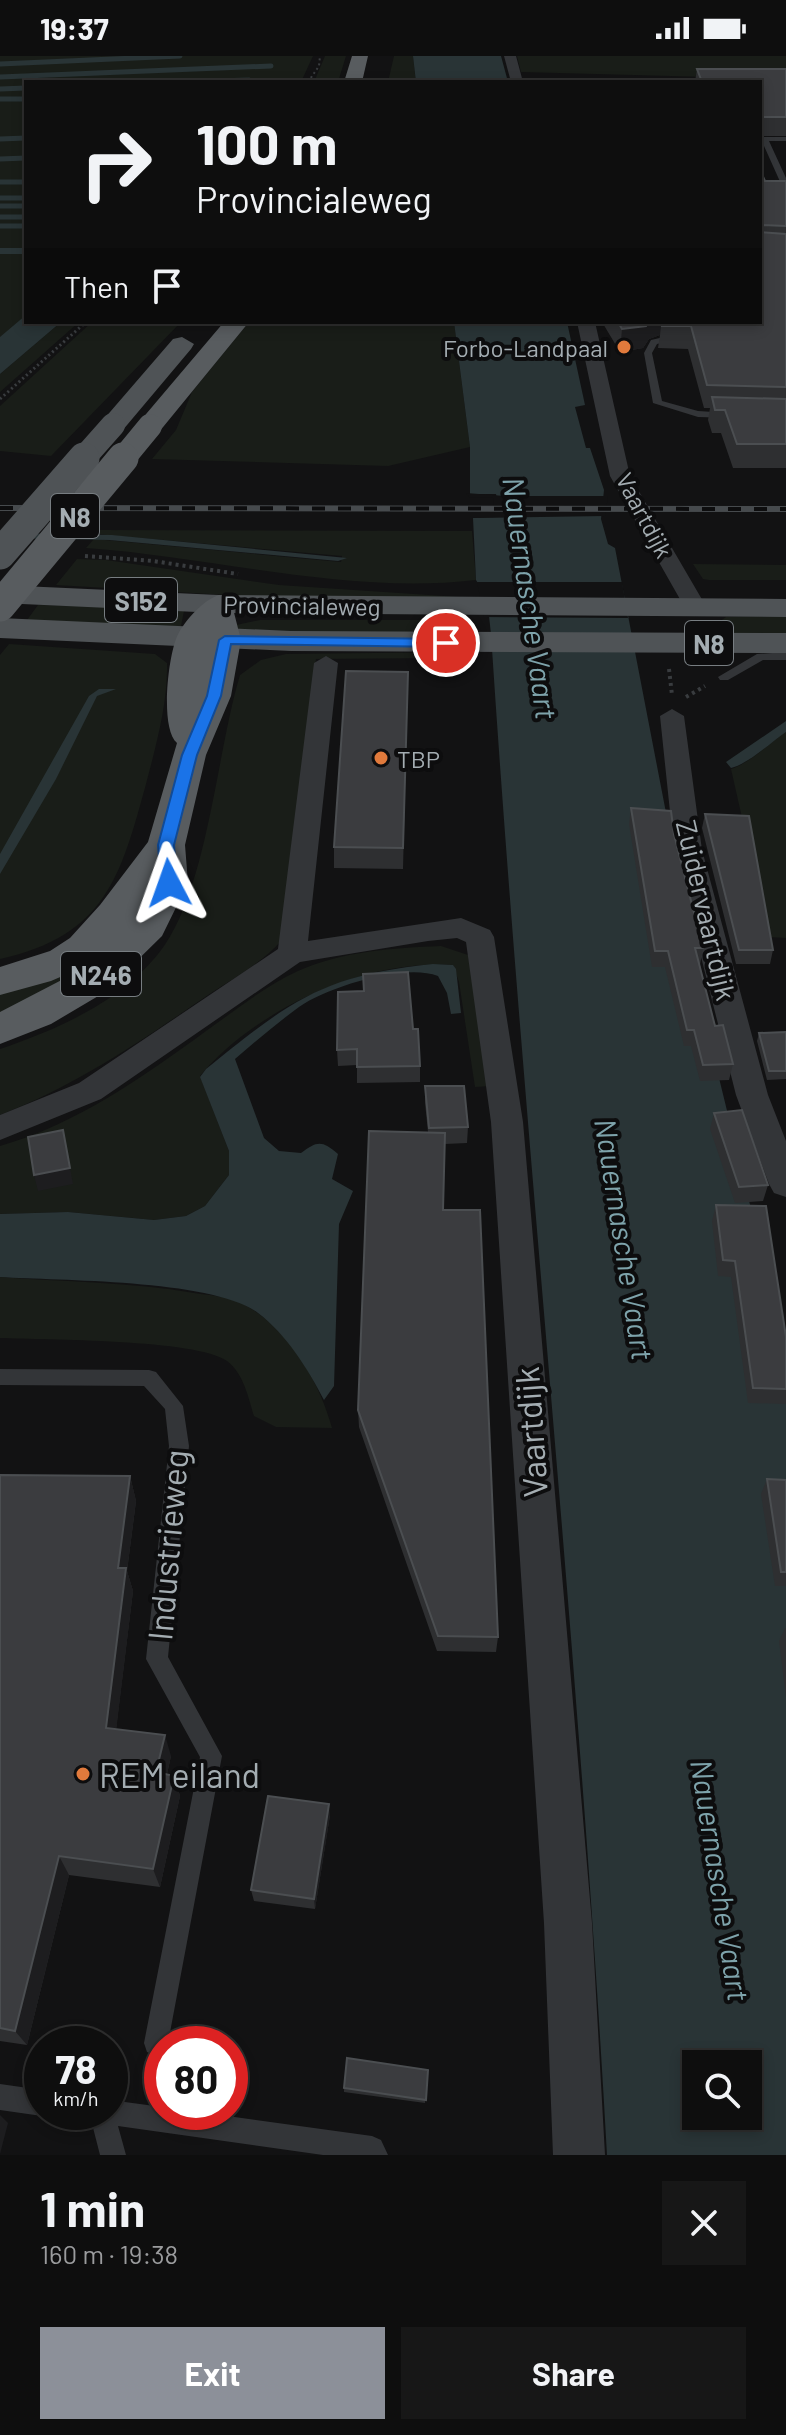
<!DOCTYPE html>
<html lang="en">
<head>
<meta charset="utf-8">
<style>
	:root { --surface:#0e0e0e; --page:#171717; --text:#f1f3f6; --muted:#9b9c9e; --line:#2e2e2e; --accent:#8c9099 }
	body { margin:0; font-family:Barlow,sans-serif; background:var(--page); color:var(--text); height:100vh; display:flex; flex-direction:column; font-size:30px; white-space:nowrap }
	* { box-sizing:border-box; margin:0 }
	p { font-size:26px; color:var(--muted) }
	.icon { flex:none; width:44px; height:44px; fill:none; stroke:currentColor; stroke-width:2; stroke-linecap:round; stroke-linejoin:round }
	.map { position:relative; height:2099px; overflow:hidden }
	.side { display:flex; flex-direction:column; background:var(--surface); flex:1 }
	.side>* { flex:none }
	.banner { position:absolute; left:24px; top:24px; width:738px; height:244px; border-radius:0px; box-shadow:0 4px 12px #0003,0 0 0 2px var(--line); background:#0e0e0e; color:var(--text); overflow:hidden }
	.controls { position:absolute; left:682px; top:1994px; display:grid; gap:16px }
	.controls a { display:grid; place-items:center; width:80px; height:80px; border-radius:0px; background:var(--surface); box-shadow:0 4px 12px #0003,0 0 0 2px var(--line); font-size:40px }
	.speed { position:absolute; left:24px; top:1970px; display:flex; gap:16px; font-size:40px; font-weight:700; text-align:center }
	.speed>* { display:grid; place-content:center; width:104px; height:104px; border-radius:50%; background:var(--surface); box-shadow:0 4px 12px #0003,0 0 0 2px var(--line); line-height:1 }
	.speed small { font-size:20px; font-weight:400 }
	.speed .limit { border:12px solid #d22; background:#fff; color:#111 }
	.pin { position:absolute; display:grid; place-items:center; width:68px; height:68px; color:#fff; margin:-34px; border:4px solid #fff; border-radius:50%; box-shadow:0 2px 8px #0007 }
	.me { position:absolute; width:88px; margin:-44px; rotate:356deg; stroke-linejoin:round; filter:drop-shadow(0 0 6px #0008) }
	.turn { display:flex; align-items:center; gap:28px; height:168px; padding:0 40px; font-size:36px }
	.turn .icon { width:104px; height:104px; stroke-width:2.5 }
	.turn b { display:block; font-size:56px; line-height:68px }
	.then { display:flex; align-items:center; height:76px; padding:0 40px; background:#0003; gap:16px; font-size:30px }
	.round { display:grid; place-items:center; flex:none; width:84px; height:84px; border-radius:0px; background:var(--page) }
	.overview { display:flex; align-items:center; justify-content:space-between; height:136px; padding:0 40px }
	h1 { font-size:48px; font-weight:700; line-height:60px }
	.button { display:flex; gap:16px; margin-top:auto; padding:16px 40px }
	.button a { flex:1; height:92px; border-radius:0px; background:var(--accent); color:#fff; font-size:32px; font-weight:700; line-height:92px; text-align:center }
	.button a+a { background:var(--page); color:var(--text) }
	.status { display:flex; justify-content:space-between; align-items:center; height:56px; padding:0 40px; background:var(--surface); direction:ltr }
	.status svg { height:22px; fill:currentColor }
	.map>svg:first-child { display:block }
	.green { fill:#191d18 }
	.water { fill:#293436; fill-rule:evenodd }
	.pier { fill:#121213 }
	.lines { fill:none; stroke-linecap:round; stroke-linejoin:round }
	.stream-far1 { stroke:#293436; stroke-width:5 }
	.stream { stroke:#293436; stroke-width:6 }
	.path-far2 { stroke:#393c3f; stroke-width:2; stroke-dasharray:2 3; stroke-linecap:butt }
	.path-far1 { stroke:#393c3f; stroke-width:3; stroke-dasharray:2 3; stroke-linecap:butt }
	.path { stroke:#393c3f; stroke-width:4; stroke-dasharray:3 4; stroke-linecap:butt }
	.service { fill:#333538; fill-rule:evenodd }
	.minor { fill:#333538; fill-rule:evenodd }
	.primary { fill:#4f5356; fill-rule:evenodd }
	.trunk { fill:#585c5f; fill-rule:evenodd }
	.rail-casing { stroke:#464a4d; stroke-width:6 }
	.rail { stroke:#0d0d0e; stroke-width:4; stroke-dasharray:13; stroke-linecap:butt }
	.primary-bridge-far1 { stroke:#4f5356; stroke-width:24 }
	.primary-bridge { stroke:#4f5356; stroke-width:31 }
	.trunk-bridge-far1 { stroke:#585c5f; stroke-width:24 }
	.trunk-bridge { stroke:#585c5f; stroke-width:31 }
	.wall { fill:#2e2f31 }
	.shaded-wall { fill:#1d1d1f }
	.building { fill:#3b3c3f; stroke:#4b4e51; stroke-width:2 }
	.route { fill:#1a73e8; stroke:#114b97; stroke-width:2 }
	.poi-dot { fill:#e17a3c; stroke:#0d0d0e; stroke-width:3 }
	.labels { text-anchor:middle; dominant-baseline:central; stroke-width:8; stroke-linejoin:round; paint-order:stroke }
	.far-poi-label { font-size:24px; fill:#a4adb2; stroke:#0d0d0e; text-anchor:end }
	.far-street-label { font-size:24px; fill:#a4adb2; stroke:#0d0d0e }
	.shield { fill:#0d0d0e; stroke:#777d81; stroke-width:2 }
	.shield-label { font-size:26px; font-weight:bold; fill:#a4adb2 }
	.street-label { font-size:28px; fill:#a4adb2; stroke:#0d0d0e }
	.water-label { font-size:30px; font-style:italic; fill:#7ea3ab; stroke:#0d0d0e }
	.near-street-label { font-size:34px; fill:#a4adb2; stroke:#0d0d0e }
	.near-poi-label { font-size:34px; fill:#a4adb2; stroke:#0d0d0e; text-anchor:start }
</style>
</head>
<body>
<div class="status"><b>19:37</b><svg viewBox="0 0 49 12"><path d="M0 12V9h3v3zM5 12V6h3v6zM10 12V3h3v9zM15 12V0h3v12zM26 1h20v11H26zM47 4h2v5h-2z"/></svg></div>
<div class="map">
<svg width="786" height="2099" viewBox="0 0 786 2099">
	<rect width="100%" height="100%" fill="#121213"/>
	<!-- green -->
	<path class="green" d="M0,0H313L301,26H26V266L0,312Z
		M325,0H346L338,26H314Z
		M394,0H413L416,26H388Z
		M517,0H786V23L521,16Z
		M61,266H79L0,336V318Z
		M92,266H181L51,400L0,395V350Z
		M249,266H454L470,391L388,410L152,403L176,374L192,336Z
		M100,474L472,475L476,524C348,539 214,501 86,492L94,483L341,506L342,500L96,478Z
		M77,503L106,504L279,529L459,541L278,542L56,529Z
		M693,508L786,509V524H709L703,523Z
		M38,549L170,551L184,555L181,570L169,572L27,564Z
		M454,560L455,579L240,577L236,569L260,564H424Z
		M786,560V578H735L715,569L726,561Z
		M9,588L155,598L167,607C168,647 156,690 146,728C121,819 106,880 0,903V599Z
		M459,596L440,602L316,603L286,879C266,905 235,921 208,939C141,985 77,1029 0,1059V993C59,973 127,943 164,890C208,827 217,695 240,619L261,604L286,598Z
		M786,676V882L769,881L731,713C750,707 769,687 786,676Z
		M441,890L468,899L491,1030L475,1031L459,926L453,909C365,903 256,953 200,1020L229,1095V1119L205,1150L186,1160L154,1164L68,1156L0,1158V1090C77,1068 143,1021 206,975C236,954 265,930 298,915C343,895 393,892 441,890Z
		M105,891L67,926L0,958V937Z
		M0,1221C64,1226 131,1226 194,1237C208,1239 224,1240 236,1245C285,1265 319,1324 332,1372L276,1371L254,1360C248,1341 244,1318 227,1305C197,1283 44,1284 0,1282Z"/>
	<!-- water -->
	<path class="water" d="M413,0H501L508,26H416Z
		M26,259V266H61L0,318V281Z
		M454,266H567L585,349L575,351L586,392H590L604,434L601,463L608,488L615,492L710,985L773,1243L786,1321V2099H607C579,1591 524,1085 491,578L487,542L476,524L473,462L500,461L496,438H470V391ZM696,2008H748V2060H696Z
		M0,477L112,479L347,502L338,505L109,484L0,482Z
		M99,633H116L97,640L56,723L0,818V798L89,640Z
		M786,665V676C770,687 748,708 731,712L726,706Z
		M433,908L453,909L456,913L461,957L451,958L447,937L438,920C404,907 328,931 299,951C277,967 256,985 235,1003L264,1082L279,1095L301,1097C317,1085 322,1084 338,1098L332,1123L353,1135L339,1168L334,1330L324,1344C308,1313 286,1278 258,1257C213,1223 60,1225 0,1221V1158L68,1156L154,1164L186,1160L205,1150L229,1119V1095L200,1021L206,1013C290,945 323,919 433,908Z"/>
	<!-- pier -->
	<path class="pier" d="M466,437L505,440H608L605,460L469,462L473,458H495L493,442L469,441Z
		M477,526H622L628,562L484,561Z"/>
	<g class="lines">
		<!-- stream-far1 -->
		<path class="stream-far1" d="M0,8L180,0
			M0,21L271,10
			M185,26L249,24
			M0,33L26,32
			M0,43H26
			M0,83L26,82
			M0,103L26,102
			M0,126H26
			M0,142H26
			M0,150H26
			M0,161H26
			M0,170H26"/>
		<!-- stream -->
		<path class="stream" d="M0,195H26"/>
		<!-- path-far2 -->
		<path class="path-far2" d="M308,26L319,10L320,0"/>
		<!-- path-far1 -->
		<path class="path-far1" d="M0,343L86,266"/>
		<!-- path -->
		<path class="path" d="M85,500L153,505L238,518
			M669,613L672,639
			M686,641L705,630"/>
		<!-- service -->
		<path class="service" d="M716,23L719,26H680L683,24Z
			M760,81H786V85H769L786,122V132L782,130Z
			M677,278L681,281L680,283L657,288L652,297L662,345L698,355L730,357L733,358V362L698,361L653,347L644,297L651,284Z
			M786,596V604H763L728,624H720L718,621L757,598Z
			M0,1313L149,1314L156,1316L183,1350L189,1390L168,1601L222,1700L168,1987L162,1988V1997L156,1999L147,1996L144,1987L200,1701L146,1603L169,1390L165,1353L144,1330L0,1329Z
			M0,2028L42,2034V2056H51L42,2060L0,2054Z
			M110,2044L162,2051V2056H199L372,2080L381,2084L388,2099H323L118,2070L126,2099H100L89,2056H110Z"/>
		<!-- minor -->
		<path class="minor" d="M504,0H516L523,26H511Z
			M577,266H595L630,420L707,552L704,557H688L685,552L610,420Z
			M326,600L338,607L308,885L461,862L490,874L494,881L523,1066L592,1867L605,2099H553L544,1867L491,1066L466,886L457,882L428,885L300,906L101,1043L0,1084V1059L79,1027L278,893L314,607Z
			M672,653L684,660L702,794L768,1039L786,1085V1141L774,1137L769,1128L736,1039L674,794L660,660Z"/>
		<!-- primary -->
		<path class="primary" d="M182,281L194,288L191,293L122,375H104L100,369L104,363L173,283Z
			M0,529L219,539L786,543V561L219,557L0,547Z
			M0,562L291,575L786,577V597L291,595L0,582Z"/>
		<!-- trunk -->
		<path class="trunk" d="M352,0H368L362,26H344Z
			M224,266H249L159,376H141L137,370L141,364Z
			M219,539L230,541L241,584L231,640L206,699L185,789L188,827L162,880L105,936L51,968L0,988V956L77,916L81,912L51,925L0,939V911L50,895L70,882L100,849L148,786L177,687C160,672 168,604 176,583C182,567 204,543 219,539Z"/>
		<defs>
			<path id="rail" d="M0,452L786,453"/>
		</defs>
		<!-- rail casing -->
		<use href="#rail" class="rail-casing"/>
		<!-- rail -->
		<use href="#rail" class="rail"/>
		<!-- primary-bridge-far1 -->
		<path class="primary-bridge-far1" d="M82,404L113,369"/>
		<!-- primary-bridge -->
		<path class="primary-bridge" d="M0,498L84,402"/>
		<!-- trunk-bridge-far1 -->
		<path class="trunk-bridge-far1" d="M122,404L150,370"/>
		<!-- trunk-bridge -->
		<path class="trunk-bridge" d="M0,550L123,402"/>
	</g>
	<!-- wall -->
	<path class="wall" d="M697,13H786V80H760V26H695Z
		M760,114L765,125H786V412H733L721,377H712L708,364L710,352H704L688,293L658,292L660,279L649,283L643,292L620,296L602,266H760Z
		M408,616L403,813L334,812V791Z
		M631,752L674,778L703,892L700,909L715,970L733,1008L729,1024L700,1025L691,990H684L665,911H652L629,768Z
		M705,758L773,894L770,908H736L702,772Z
		M413,973L420,1010V1026L357,1027V1009L338,1010L337,994Z
		M786,976V1023L767,1024L757,985L759,977Z
		M425,1030L468,1071L467,1087L445,1088L443,1154L498,1581L496,1596L437,1595L359,1371L358,1354L428,1076L425,1047Z
		M714,1057L768,1129L763,1145L735,1147L710,1073Z
		M716,1149L786,1281V1348L748,1347L731,1221L718,1220L712,1165Z
		M0,1419L130,1420L136,1445L127,1515L133,1535L116,1673L171,1700L167,1718L174,1720L180,1740L160,1831L69,1819L27,1989L0,1985Z
		M767,1423L786,1424V1530H775L761,1438Z
		M785,1572H786V1641L779,1585Z
		M330,1759L315,1853L254,1845L251,1834Z
		M428,2014L425,2047L344,2036V2032Z"/>
	<!-- shaded-wall -->
	<path class="shaded-wall" d="M648,266H670L661,270L660,279L649,283L643,292L620,296L622,273Z
		M63,1074L73,1128L38,1135L34,1119Z
		M130,1420L136,1445L127,1515L133,1535L114,1692L106,1672L118,1512Z
		M165,1679L171,1700L163,1736L156,1716Z
		M174,1720L180,1740L160,1831L153,1813Z
		M329,1748L330,1759L315,1853L314,1843Z
		M59,1800L69,1819L27,1989L15,1975Z
		M0,2059L8,2067L0,2098Z"/>
	<!-- building -->
	<path class="building" d="M697,13H786V61H760V26H702Z
		M760,114L765,125H786V170L763,169L760,176L786,178V331L707,329L691,270H661L671,266H760Z
		M618,266H648L646,270L622,273Z
		M712,341L786,343V388H737L725,354H715Z
		M346,615L408,616L403,792L334,791Z
		M631,752L671,755L674,778L703,892H695L715,970L723,969L733,1008L703,1009L694,974H687L668,895H655Z
		M705,758L749,760L773,894H739Z
		M408,916L413,973H418L420,1010L357,1011V993L337,994L338,936L364,935L363,918Z
		M786,976V1015H769L759,977Z
		M425,1030H464L468,1071L429,1072Z
		M742,1054L768,1129L739,1131L714,1057Z
		M63,1074L70,1112L34,1119L28,1081Z
		M369,1075L445,1077L443,1154H480L498,1581L438,1580L358,1354Z
		M716,1149L766,1150L786,1281V1333L753,1332L735,1205L723,1204Z
		M0,1419L130,1420L118,1512H126L106,1672L165,1679L156,1716L174,1720L153,1813L59,1800L15,1975L0,1972Z
		M767,1423L786,1424V1516H781Z
		M268,1740L329,1748L314,1843L251,1834Z
		M347,2002L428,2014L426,2044L344,2032Z"/>
	<!-- route -->
	<path class="route" d="M225,580L446,583L452,587L446,591L231,588L221,640L197,699L174,789L177,827L169,832L161,827L158,789L182,699L207,640L219,584Z"/>
	<!-- markers -->
	<g class="poi-dot">
		<circle cx="624" cy="291" r="8"/>
		<circle cx="381" cy="702" r="8"/>
		<circle cx="83" cy="1718" r="8"/>
	</g>
	<g class="labels">
		<!-- far-poi labels -->
		<g class="far-poi-label">
			<text x="608" y="291">Forbo-Landpaal</text>
			<text x="397" y="702" text-anchor="start">TBP</text>
		</g>
		<!-- far-street labels -->
		<g class="far-street-label">
			<text transform="translate(645 459) rotate(62)">Vaartdijk</text>
			<text transform="translate(302 549) rotate(1)">Provincialeweg</text>
		</g>
		<!-- shield labels -->
		<g class="shield">
			<rect x="51" y="438" width="48" height="44" rx="6"/>
			<rect x="105" y="522" width="72" height="44" rx="6"/>
			<rect x="685" y="565" width="48" height="44" rx="6"/>
			<rect x="61" y="896" width="80" height="44" rx="6"/>
		</g>
		<g class="shield-label">
			<text x="75" y="460">N8</text>
			<text x="141" y="544">S152</text>
			<text x="709" y="587">N8</text>
			<text x="101" y="918">N246</text>
		</g>
		<!-- street labels -->
		<g class="street-label">
			<text transform="translate(707 854) rotate(77)">Zuidervaartdijk</text>
		</g>
		<!-- water labels -->
		<g class="water-label">
			<text transform="translate(531 542) rotate(82)">Nauernasche Vaart</text>
			<text transform="translate(625 1183) rotate(81)">Nauernasche Vaart</text>
			<text transform="translate(721 1824) rotate(81)">Nauernasche Vaart</text>
		</g>
		<!-- near-street labels -->
		<g class="near-street-label">
			<text transform="translate(530 1376) rotate(-94)">Vaartdijk</text>
			<text transform="translate(167 1489) rotate(-85)">Industrieweg</text>
		</g>
		<!-- near-poi labels -->
		<g class="near-poi-label">
			<text x="99" y="1718">REM eiland</text>
		</g>
	</g>
</svg>
<div class="controls">
<a><svg class="icon" aria-label="search" viewBox="0 0 24 24"><circle cx="10" cy="10" r="6"/><path d="M15 15l6 6"/></svg></a>
</div>
<div class="speed"><div>78<small>km/h</small></div><div class="limit">80</div></div>
<div class="pin" style="left:446px;top:587px;background:#d93025"><svg class="icon" aria-label="arrive" viewBox="0 0 24 24"><path d="M6 21V4h12l-3 4 3 4H6"/></svg></div>
<svg class="me" style="left:169px;top:827px" viewBox="-20 -20 40 40"><path d="M0-17L14 15 0 8-14 15z" fill="#1a73e8" stroke="#fff" stroke-width="4"/></svg>
<div class="banner">
<div class="turn"><svg class="icon" aria-label="right" viewBox="0 0 24 24"><path d="M7 20v-9h11M14 6l5 5-5 5"/></svg><div><b>100 m</b>Provincialeweg</div></div>
<div class="then">Then<svg class="icon" aria-label="arrive" viewBox="0 0 24 24"><path d="M6 21V4h12l-3 4 3 4H6"/></svg></div>
</div>
</div>
<section class="side">
<div class="overview"><div><h1>1 min</h1><p>160 m · 19:38</p></div><a class="round"><svg class="icon" aria-label="close" viewBox="0 0 24 24"><path d="M6 6l12 12M18 6L6 18"/></svg></a></div>
<div class="button"><a>Exit</a><a>Share</a></div>
</section>
</body>
</html>
